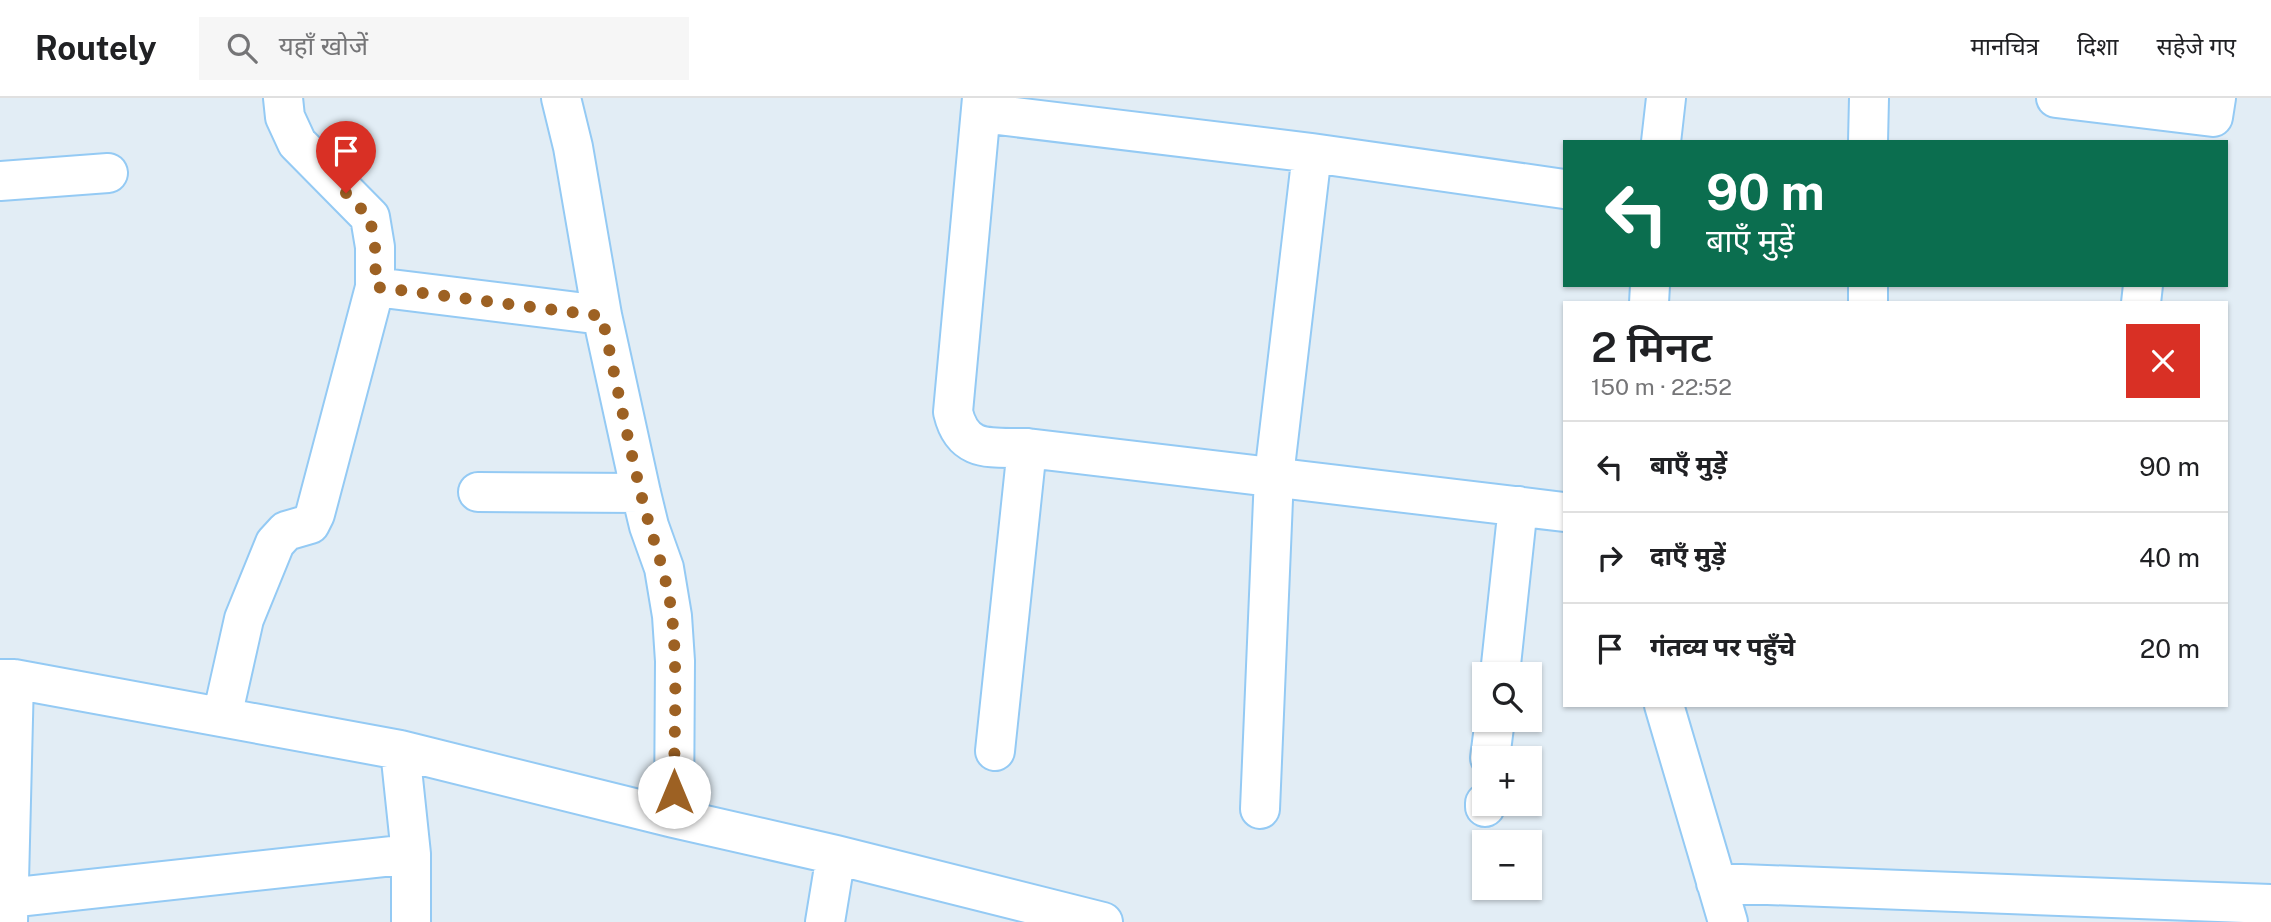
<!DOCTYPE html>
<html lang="hi">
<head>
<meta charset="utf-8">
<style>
	:root { --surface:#fff; --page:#f6f6f6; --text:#202124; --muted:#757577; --line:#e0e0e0 }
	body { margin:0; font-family:"Public Sans","Noto Sans Devanagari",sans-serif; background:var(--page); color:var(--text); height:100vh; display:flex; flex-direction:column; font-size:26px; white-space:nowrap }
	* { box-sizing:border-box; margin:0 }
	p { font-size:23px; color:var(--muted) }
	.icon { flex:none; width:38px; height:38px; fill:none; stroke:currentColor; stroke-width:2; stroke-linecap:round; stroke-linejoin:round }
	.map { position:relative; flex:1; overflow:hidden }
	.panel { position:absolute; left:1563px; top:203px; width:665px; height:406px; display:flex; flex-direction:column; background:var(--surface); border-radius:0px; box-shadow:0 2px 5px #0004 }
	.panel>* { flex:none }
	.guide { position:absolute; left:1563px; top:42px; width:665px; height:147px; border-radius:0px; box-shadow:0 2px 5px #0004; background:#0b6e4f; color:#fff; overflow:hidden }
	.controls { position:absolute; left:1472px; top:564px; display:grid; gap:14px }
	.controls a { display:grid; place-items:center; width:70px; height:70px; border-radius:0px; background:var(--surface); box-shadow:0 2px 5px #0004; font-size:35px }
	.pin { position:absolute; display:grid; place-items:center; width:60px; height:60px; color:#fff; margin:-72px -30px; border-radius:50% 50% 50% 0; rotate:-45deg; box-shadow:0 0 7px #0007 }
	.pin .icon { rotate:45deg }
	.me { position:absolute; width:77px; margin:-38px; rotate:0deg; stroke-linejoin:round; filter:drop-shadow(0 0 5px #0008) }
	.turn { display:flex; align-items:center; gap:24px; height:147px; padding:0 28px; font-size:32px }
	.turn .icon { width:91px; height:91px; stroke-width:2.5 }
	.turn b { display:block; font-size:49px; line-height:60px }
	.round { display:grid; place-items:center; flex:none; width:74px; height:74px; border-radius:0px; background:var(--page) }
	.overview { display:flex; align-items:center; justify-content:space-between; height:119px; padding:0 28px }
	h1 { font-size:42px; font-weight:600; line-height:52px }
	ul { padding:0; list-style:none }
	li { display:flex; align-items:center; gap:21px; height:91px; padding:0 28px; border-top:2px solid var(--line) }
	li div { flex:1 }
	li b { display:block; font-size:26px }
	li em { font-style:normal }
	header { display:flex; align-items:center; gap:42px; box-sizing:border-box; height:98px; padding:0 35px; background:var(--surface); border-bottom:2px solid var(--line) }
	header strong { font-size:33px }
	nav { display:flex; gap:38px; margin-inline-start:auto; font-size:24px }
	.search { width:490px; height:63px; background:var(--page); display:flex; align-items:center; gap:18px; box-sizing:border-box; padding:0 24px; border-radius:0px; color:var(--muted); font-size:26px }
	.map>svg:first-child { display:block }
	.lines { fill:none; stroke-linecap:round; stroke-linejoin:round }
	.minor-casing { stroke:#94caf4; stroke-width:42 }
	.minor { stroke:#fff; stroke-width:38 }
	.route { stroke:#9d6123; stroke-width:12; stroke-dasharray:0 21.6 }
</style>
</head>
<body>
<header>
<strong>Routely</strong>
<div class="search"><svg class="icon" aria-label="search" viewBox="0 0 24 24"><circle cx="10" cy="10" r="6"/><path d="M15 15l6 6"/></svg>यहाँ खोजें</div>
<nav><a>मानचित्र</a><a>दिशा</a><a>सहेजे गए</a></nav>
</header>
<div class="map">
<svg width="2271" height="824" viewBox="0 0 2271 824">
	<rect width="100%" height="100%" fill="#e2edf5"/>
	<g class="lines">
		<defs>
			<path id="minor" d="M561,0L573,49L602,217L641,395L649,428L664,470L672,518L675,563L674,720
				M982,0L953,314C963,356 991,349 1027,350L1564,414
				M2056,0L2213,19L2216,0
				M981,15L1312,55L1564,91
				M1661,44L1666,0
				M1868,44L1869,0
				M0,83L108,75
				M375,189L602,217
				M1649,205L1650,187
				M1868,205V187
				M2141,205L2143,187
				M478,394L641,395
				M1500,576L1518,408
				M0,581H14L400,652L674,720L836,757L1103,824
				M1664,607L1728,824
				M222,619L244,521L275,445L286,433L310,426L315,416L375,189V149L370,119L297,45L285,19L283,0
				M400,652L411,756V824
				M995,653L1027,350
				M1490,660L1495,621
				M1485,709V705
				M1260,711L1274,378L1312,55
				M1716,785L2271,806
				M8,800L411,756
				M8,824L14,581
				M825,824L836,757"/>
		</defs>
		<!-- minor casing -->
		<use href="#minor" class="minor-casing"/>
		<!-- minor -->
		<use href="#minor" class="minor"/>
	</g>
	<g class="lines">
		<!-- route -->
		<path class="route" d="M346,95L370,120L375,149L376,189L602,218C615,278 627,339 642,400C652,441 667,475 672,518C678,576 674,636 674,694"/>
	</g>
</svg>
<div class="controls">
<a><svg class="icon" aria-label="search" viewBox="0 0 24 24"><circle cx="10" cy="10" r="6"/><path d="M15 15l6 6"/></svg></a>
<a>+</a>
<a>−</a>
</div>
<div class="pin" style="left:346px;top:95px;background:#d93025"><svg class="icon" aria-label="arrive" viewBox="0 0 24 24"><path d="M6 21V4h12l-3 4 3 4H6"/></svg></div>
<svg class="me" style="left:674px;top:694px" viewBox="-20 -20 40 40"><circle r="19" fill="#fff"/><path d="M0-13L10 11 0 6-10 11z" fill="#9d6123"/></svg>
<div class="guide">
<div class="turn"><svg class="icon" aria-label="left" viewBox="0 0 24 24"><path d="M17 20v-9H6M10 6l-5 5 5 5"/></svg><div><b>90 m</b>बाएँ मुड़ें</div></div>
</div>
<section class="panel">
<div class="overview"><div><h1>2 मिनट</h1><p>150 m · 22:52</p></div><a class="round" style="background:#d93025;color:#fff"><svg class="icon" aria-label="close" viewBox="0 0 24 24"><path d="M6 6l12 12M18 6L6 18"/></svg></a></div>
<ul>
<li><svg class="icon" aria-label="left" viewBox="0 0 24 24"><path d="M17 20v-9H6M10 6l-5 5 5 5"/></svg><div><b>बाएँ मुड़ें</b></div><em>90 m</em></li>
<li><svg class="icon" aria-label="right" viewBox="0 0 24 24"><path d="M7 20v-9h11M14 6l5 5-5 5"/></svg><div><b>दाएँ मुड़ें</b></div><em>40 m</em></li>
<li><svg class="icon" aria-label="arrive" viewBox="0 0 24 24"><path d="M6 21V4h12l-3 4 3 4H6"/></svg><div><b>गंतव्य पर पहुँचे</b></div><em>20 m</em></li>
</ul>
</section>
</div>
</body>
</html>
